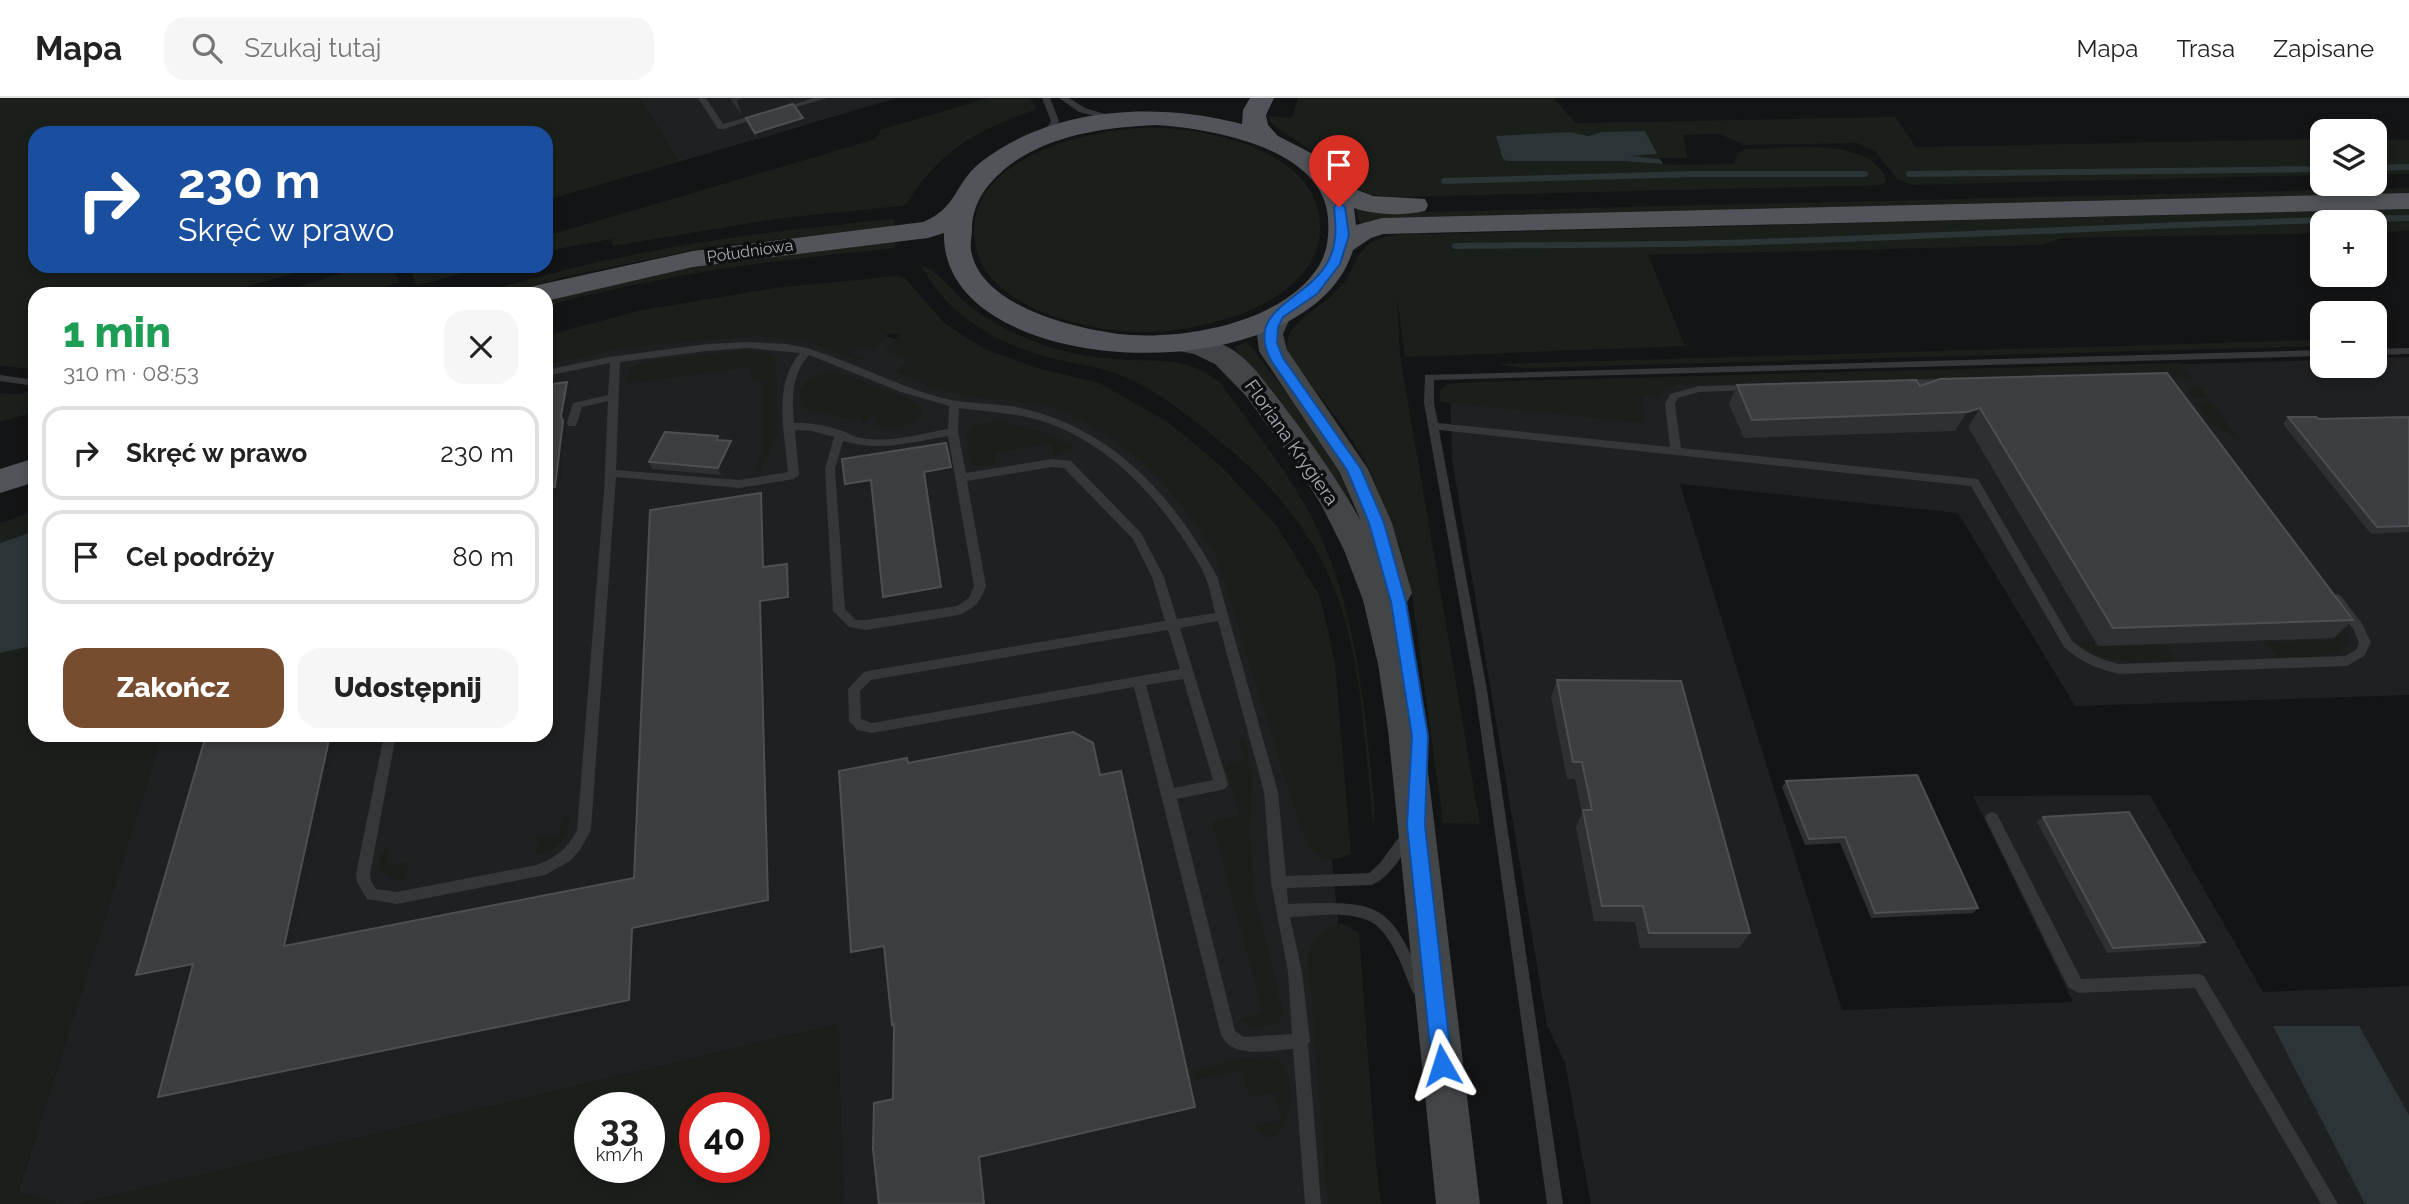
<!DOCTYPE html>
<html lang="pl">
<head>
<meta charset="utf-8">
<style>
	:root { --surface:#fff; --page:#f6f6f6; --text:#222; --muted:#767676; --line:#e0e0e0; --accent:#784d2f }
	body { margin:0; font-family:Raleway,sans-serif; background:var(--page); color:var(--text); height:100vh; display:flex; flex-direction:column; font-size:26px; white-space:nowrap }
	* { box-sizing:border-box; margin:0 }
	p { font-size:23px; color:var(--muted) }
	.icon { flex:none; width:38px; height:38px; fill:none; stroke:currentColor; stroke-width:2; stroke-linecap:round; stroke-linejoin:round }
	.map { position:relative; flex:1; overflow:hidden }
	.drawer { position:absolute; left:28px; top:189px; width:525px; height:455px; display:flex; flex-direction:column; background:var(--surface); border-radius:21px; box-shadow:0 4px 10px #0003 }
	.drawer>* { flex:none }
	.hud { position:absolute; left:28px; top:28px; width:525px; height:147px; border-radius:21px; box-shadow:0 4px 10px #0003; background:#1a4fa0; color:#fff; overflow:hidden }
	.buttons { position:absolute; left:2310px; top:21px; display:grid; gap:14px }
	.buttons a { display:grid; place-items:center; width:77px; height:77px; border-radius:14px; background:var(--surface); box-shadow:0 4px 10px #0003; font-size:35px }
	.speed { position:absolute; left:574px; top:994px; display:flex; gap:14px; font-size:35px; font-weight:700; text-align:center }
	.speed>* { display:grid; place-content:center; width:91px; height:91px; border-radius:50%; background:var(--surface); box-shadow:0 4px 10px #0003; line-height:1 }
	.speed small { font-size:18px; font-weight:400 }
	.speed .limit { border:10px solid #d22; background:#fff; color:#111 }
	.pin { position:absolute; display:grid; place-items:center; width:60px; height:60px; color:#fff; margin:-72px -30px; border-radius:50% 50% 50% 0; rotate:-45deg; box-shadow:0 0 7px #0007 }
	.pin .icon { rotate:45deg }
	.me { position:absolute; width:77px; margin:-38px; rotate:354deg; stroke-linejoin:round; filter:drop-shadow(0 0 5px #0008) }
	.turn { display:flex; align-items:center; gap:24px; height:147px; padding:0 35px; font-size:32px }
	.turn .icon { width:91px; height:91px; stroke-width:2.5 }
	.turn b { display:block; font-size:49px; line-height:60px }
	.round { display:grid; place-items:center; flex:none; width:74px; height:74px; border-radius:21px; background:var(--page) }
	.headline { display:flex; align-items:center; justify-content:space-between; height:119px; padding:0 35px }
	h1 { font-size:42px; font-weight:800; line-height:52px; color:#1e9e55 }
	.action { display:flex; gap:14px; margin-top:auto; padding:14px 35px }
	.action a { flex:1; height:80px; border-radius:21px; background:var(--accent); color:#fff; font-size:28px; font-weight:800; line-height:80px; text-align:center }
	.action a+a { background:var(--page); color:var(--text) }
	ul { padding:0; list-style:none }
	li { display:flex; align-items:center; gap:21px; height:94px; margin:0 14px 10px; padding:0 21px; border:4px solid var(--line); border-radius:21px }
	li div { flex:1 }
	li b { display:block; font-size:26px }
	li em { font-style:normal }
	header { display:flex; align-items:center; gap:42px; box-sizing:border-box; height:98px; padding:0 35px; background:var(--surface); border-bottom:2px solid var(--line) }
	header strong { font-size:33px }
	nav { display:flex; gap:38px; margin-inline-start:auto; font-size:24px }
	.search { width:490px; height:63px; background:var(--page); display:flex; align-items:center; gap:18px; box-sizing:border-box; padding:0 24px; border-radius:21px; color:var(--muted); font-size:26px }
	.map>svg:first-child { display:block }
	.built { fill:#1f2022 }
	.green { fill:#1b1f1a; fill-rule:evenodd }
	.water { fill:#2b3537 }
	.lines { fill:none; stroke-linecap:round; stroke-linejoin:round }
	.stream { stroke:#2b3537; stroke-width:6 }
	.lane { fill:#35373a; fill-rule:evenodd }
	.secondary { fill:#434649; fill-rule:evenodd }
	.primary { fill:#515458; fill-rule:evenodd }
	.wall { fill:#2f3033 }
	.shaded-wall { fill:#1e1f21 }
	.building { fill:#3c3e41; stroke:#4c5053; stroke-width:2 }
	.route { fill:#1a73e8; stroke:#114b97; stroke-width:2 }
	.labels { text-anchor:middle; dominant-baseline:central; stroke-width:7; stroke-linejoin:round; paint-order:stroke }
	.far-street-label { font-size:16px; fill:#a6aeb4; stroke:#0e0f10 }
	.street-label { font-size:19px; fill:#a6aeb4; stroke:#0e0f10 }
</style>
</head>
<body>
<header>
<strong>Mapa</strong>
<div class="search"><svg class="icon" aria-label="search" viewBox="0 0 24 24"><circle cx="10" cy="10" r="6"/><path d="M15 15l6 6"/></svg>Szukaj tutaj</div>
<nav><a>Mapa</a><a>Trasa</a><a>Zapisane</a></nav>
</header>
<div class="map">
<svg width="2409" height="1106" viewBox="0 0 2409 1106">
	<rect width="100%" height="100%" fill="#131415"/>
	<!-- built -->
	<path class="built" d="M640,0H897L678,64Z
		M809,226L889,239L1033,288L1122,340L1191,399L1323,670L1356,1010L1369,1106H843L838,926L78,1106H61L18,1095L162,637H546V248Z
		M2409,259V597L2075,608L1958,415L1680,386L1842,912L2073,904L1973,698L2150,697L2263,894L2409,888V1106H1591L1565,965L1547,927L1452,361L1450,288L2322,262V268H2375V260Z"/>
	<!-- green -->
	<path class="green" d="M0,0H640L678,64L546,102V35H35V168H318L221,196H35V271L0,268Z
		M988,0H1030L1037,11C974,34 944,49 906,106L901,108L782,120L613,148L612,141L546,153V138L876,41L880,32Z
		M1298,0H1554L1575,25L1895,19L1916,49L2322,41V77L1912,87L1897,81L1876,54L1857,45L1744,47L1720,36L1683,37L1687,60H1638L1627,57L1657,56L1635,33L1588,38L1574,35L1508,63H1622L1676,67L1734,66L1738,55L1747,51C1784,51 1874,37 1887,84L1880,87L1392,99L1368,96L1350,87L1324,61L1274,28L1267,18L1292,20Z
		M1141,30C1200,28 1317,49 1320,126C1323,204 1207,233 1148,234C1089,235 971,209 974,131C976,59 1084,33 1141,30Z
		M2375,41L2409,42V76H2375Z
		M2409,90V97L1363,125L1359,124L1356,110L1425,114Z
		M2409,111V133L2375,134V124H2322V135L2062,140L2041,147L1648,157L1685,248L1405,259L1397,199L1400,257L1480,726L1443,725L1412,498L1400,448L1369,370L1345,331L1287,255C1287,245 1287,237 1294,229C1308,213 1329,203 1343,186C1355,171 1356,152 1374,143C1391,135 1410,136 1428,136Z
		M894,121V129L710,149L568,178L504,196H476C526,182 576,168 627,158C715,139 804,130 894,121Z
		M895,144V150C777,162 661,176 546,208V201L698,168Z
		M363,168H393L399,184L361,196H277Z
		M410,168H488L416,188Z
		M922,168C943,175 949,191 966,205C994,227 1023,241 1056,251C1080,258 1106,261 1131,262C1166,263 1193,261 1221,286C1255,334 1296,382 1320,437C1359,524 1365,619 1375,712L1373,728C1357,558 1360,456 1216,340C1184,314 1149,286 1109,273C1088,267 1067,264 1047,259C997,245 945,216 922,168Z
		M897,178L905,180L944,225L985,251L1037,270L1099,285L1168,324L1221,368L1277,428L1319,497L1326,524L1335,566L1351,756C1322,768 1313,758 1301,731L1216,457C1174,389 1117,325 1035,306C1016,302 996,302 977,300C948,295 922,285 895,274L908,262L884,252L899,237L889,235L873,252L859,248L852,255L866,260L860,262L804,242L749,238L615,251L546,267V238L637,213L732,197L774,190Z
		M2322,242V248L1525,270L1496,266Z
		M1247,244L1303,316L1337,369L1359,423L1316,358L1234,249Z
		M745,252L771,256L776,262L778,335L760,372L755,375L762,353L761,283H752L751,269L625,286L631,270L646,263Z
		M2181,265L2208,300H2191L2189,292L2197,287L2192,281L2141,274L1678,287L1666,290L1660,299L1642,297L1644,325L1441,304L1439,293L1447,286L1475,284Z
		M830,274H839L916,304L923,314C912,330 893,332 875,327L880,320L872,318L866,325L862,324L864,320L857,318L854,322L807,312L801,305L800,292L808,281Z
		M32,293L35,294V314L0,324V295L20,296Z
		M2210,303L2241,344L2210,324L2194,304Z
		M999,322L1043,334L1075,347L1055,358L1051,345L995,355L994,367L976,368L970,365L966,339L976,327Z
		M35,413V637H162L18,1094L61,1106H0V425Z
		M2300,493L2345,525L2348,545C2333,564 2300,558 2278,559L2266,544L2335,542Z
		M2093,543L2096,549L2165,547L2174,561C2144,569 2102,565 2077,544Z
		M1245,641L1252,679L1249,736L1255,801L1283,915L1277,926L1250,930L1240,921L1263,914L1212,724L1240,717L1225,666L1245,661L1239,643Z
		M562,718L570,721C568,742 556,754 536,757L538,740L560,737Z
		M389,750L385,768L408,764L405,782L394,783L381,771L380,757Z
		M1343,826L1359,835L1376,1066L1381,1106H1328L1308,859C1312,841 1325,827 1343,826Z
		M838,926L843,1106H78ZM590,1010H649V1069H590ZM695,1010H754V1069H695Z
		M1274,959C1298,970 1295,1032 1271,1040L1259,1035L1256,1027L1282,1020L1273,995L1250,999L1242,972L1196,982L1193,973L1240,960Z"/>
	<!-- water -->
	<path class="water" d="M1645,33L1657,56L1630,58L1660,61L1663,66L1622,63H1508L1503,61L1496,38L1570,34L1588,38L1602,34Z
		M35,433V547L0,555V445Z
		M2273,928H2359L2409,1017V1106H2365Z"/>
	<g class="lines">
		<!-- stream -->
		<path class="stream" d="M2375,70L2409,69
			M1909,76L2322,71
			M1444,83L1693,76H1865
			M1455,148C1543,147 1632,147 1720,145C1950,139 2179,124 2409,120"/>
		<!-- lane -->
		<path class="lane" d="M698,0H706L723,26L762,15L766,17L724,31H718Z
			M814,0H827L780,14L776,12Z
			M1042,0H1050L1059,23L1048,41L1045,42L1041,39L1051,23Z
			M1059,0H1069L1085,10L1118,20L1114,23L1079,14Z
			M747,244L787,246L807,250C853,264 895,287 942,300C968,307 995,304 1021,310C1115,332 1172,397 1217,478L1278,694L1286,778L1369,775L1380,765L1405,731L1410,729L1415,731L1417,735L1415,739C1403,755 1391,779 1372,787L1287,790L1288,806C1380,803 1390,802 1425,890L1423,895L1418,897L1413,895C1404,874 1391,831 1367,822C1344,813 1314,818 1290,819L1302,874L1310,943L1308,946L1321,1106H1305L1293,951C1271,952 1233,962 1221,937L1134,589L872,635L857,632L849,623L848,591L864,574L868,573L1165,523L1152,479L1133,441L1064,370L1052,369L967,383L986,488C981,503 974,511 959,517L866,532L849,529L833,513L825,371L834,339L812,333L795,332L799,377L794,381L739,390L616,379L591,732L580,752L570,763L545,777L397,806L367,801L357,784L356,776L384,637H396L370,776L371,783L376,791L397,794L536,767C555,761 568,750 577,732L604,393L608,303L582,309L576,328H568L567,325L573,305L608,297L610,265L546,278V272L609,259L707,246ZM747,250L800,255C772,288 785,335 788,374L739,382L616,372L620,264L707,253ZM809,257L901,294L949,308L948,331C920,336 890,345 861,340C854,339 848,335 842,333C828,328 809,324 794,325C792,300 791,277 809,257ZM959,310C989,314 1019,315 1048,325C1106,346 1151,392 1184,442C1191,453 1200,466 1205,478C1210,490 1212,503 1215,515L1177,521L1164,479L1141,435L1071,363L1052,361L966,375L958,334ZM948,338L974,488L969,500L957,508L866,522H856L845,511L835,371L843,343C879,354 913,344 948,338ZM1218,523L1264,694L1271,784L1288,874L1292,936L1244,939L1235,933L1177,701L1221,692L1226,690L1228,686L1180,530ZM1168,532L1180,571L872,625L861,621L860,593L871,582ZM1183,581L1213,682L1174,690L1146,587Z
			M2409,250V256L2375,257V251Z
			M2322,252V258L1434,282V305L1438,325L1670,349L1665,306L1670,296L1699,288L1750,287L1754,288V292L1699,294L1678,300L1675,306L1681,350L1978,381L2072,543C2086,555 2101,562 2119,566L2345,558L2356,552L2359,545L2354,532L2331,501L2337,496L2341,498L2363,527L2371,545L2364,558L2347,568L2119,576C2098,571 2080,564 2064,549L1971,388L1439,332L1487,592L1563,1106H1547L1475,592L1424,305L1425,277Z
			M0,277L35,282V288L0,283Z
			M1946,281L1950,282V286L1901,288L1896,285L1901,282Z
			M1992,714L1997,716L2081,881L2199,876L2204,878L2338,1106H2321L2195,890L2078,895L2068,889L1985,720L1987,716Z"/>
		<!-- secondary -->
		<path class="secondary" d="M1279,208L1288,210L1292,216L1283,236L1287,252L1368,371L1392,425L1412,495L1407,504L1397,507L1412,566L1423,632L1480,1106H1436L1388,632L1378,566L1363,502L1344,452L1322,408L1297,368L1246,298L1215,266L1194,256L1169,251L1165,245L1169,239C1190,233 1218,242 1236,254C1254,267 1266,286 1279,302C1309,341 1337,381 1361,423L1339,373L1259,253L1257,236L1270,210Z"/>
		<!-- primary -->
		<path class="primary" d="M1250,0H1274L1266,17L1268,27L1278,38L1315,57L1342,86L1373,98L1425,101L1428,107L1425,113C1404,118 1374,117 1354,110L1356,127L1382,120L2409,95V111L1383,136L1371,140L1353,152C1309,298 940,285 944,135L928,140L693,169L546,203V196H524L528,190L538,187L693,153L923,124C958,110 954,85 981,64C1054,8 1156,4 1242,26L1243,12ZM1157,27C1213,31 1323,50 1328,120C1329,136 1328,152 1320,166C1286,225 1181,243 1119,236C1073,230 980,208 971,152C970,145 972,138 972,131C972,100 995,76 1020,60C1061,35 1110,29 1157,27Z
			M35,360V384L0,395V371Z"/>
	</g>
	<!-- wall -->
	<path class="wall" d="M730,0H787L789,5L742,18Z
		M746,20H803L805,27L757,41L748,27Z
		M1940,281L2353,522L2334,540L2098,548L1968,329L1955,333L1744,340L1729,306L1737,287L1920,288Z
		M2288,319L2319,321L2409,319V434L2371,436L2283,326Z
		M720,342L731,343L734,350L721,377L652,371L649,364Z
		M1557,582L1750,835L1739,850H1640L1635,824L1594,823L1576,729L1582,715L1575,681H1567L1551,599Z
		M1786,683L1978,810L1973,815L1871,820L1840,745L1805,747L1782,689Z
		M2043,719L2205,844L2198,849L2107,855L2037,724Z"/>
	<!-- shaded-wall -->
	<path class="shaded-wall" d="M744,0H787L789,5L742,18L737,2Z
		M803,20L805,27L757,41L755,35Z
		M567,284L571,290L564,324L566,330L559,395L546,397V390Z
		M1980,310L1968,329L1955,333L1967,314Z
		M731,343L734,350L721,377L718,370Z
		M946,345L952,376L925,380L942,496L885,505L883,499L924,374Z
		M871,382L872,388L846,392L845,386Z
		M761,395L763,401L766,476L763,469Z
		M787,466L789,472L790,505L763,509L771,808L636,835L633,907L166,1003L158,999L632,830L760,503Z
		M330,637H337L291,853L284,848Z
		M884,848L886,853L854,859L851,854Z
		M193,866L200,872L144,882L136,877Z
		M1195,1009V1013L980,1063L985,1106H984L979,1059Z"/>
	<!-- building -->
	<path class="building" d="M793,6L803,20L755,35L746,20Z
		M2167,275L2353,522L2113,530L1980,310L1967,314L1752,322L1737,287L1916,282L1920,288L1940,281Z
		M567,284L561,318L563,323L555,389L546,390V287Z
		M2288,319H2316L2319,321L2409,319V428L2377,429Z
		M665,334L718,338L717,342L731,343L718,370L649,364Z
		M946,345L951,369L924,374L941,489L883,499L871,382L845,386L842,361Z
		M761,395L763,469L787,466L788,499L760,503L768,802L632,830L629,902L158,999L193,866L136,877L206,637H330L284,848L634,780L650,412Z
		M1557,582L1681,583L1750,835H1649L1643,808H1602L1583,712H1592L1582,664H1573Z
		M1073,634L1093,645L1100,677L1121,673L1195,1009L979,1059L984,1106H879L873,1051L874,1005L893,1001L894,926L892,927L884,848L851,854L839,673L907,660L908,665Z
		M1917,677L1978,810L1875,815L1845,739L1809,741L1786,683Z
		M2129,714L2205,844L2113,850L2043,719Z"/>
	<!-- route -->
	<path class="route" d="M1339,105L1345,109L1349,137L1340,166L1317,196L1283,219L1278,229L1277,245L1283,260L1361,371L1384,425L1406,504L1428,638L1425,727L1452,967L1449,974L1442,977L1435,974L1432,967L1407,727L1412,638L1391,504L1369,425L1347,372L1272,264C1243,212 1303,204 1326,167C1338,148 1336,129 1334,109Z"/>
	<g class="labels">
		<!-- far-street labels -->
		<g class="far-street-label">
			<text transform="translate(750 153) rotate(-8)">Południowa</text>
		</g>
		<!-- street labels -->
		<g class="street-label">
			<text transform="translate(1292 344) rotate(55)">Floriana Krygiera</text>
		</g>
	</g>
</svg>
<div class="buttons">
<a><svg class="icon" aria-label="layers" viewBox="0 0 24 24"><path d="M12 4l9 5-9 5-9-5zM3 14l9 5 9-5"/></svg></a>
<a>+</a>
<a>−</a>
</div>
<div class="speed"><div>33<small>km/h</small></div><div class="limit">40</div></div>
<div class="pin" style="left:1339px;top:109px;background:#d93025"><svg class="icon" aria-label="arrive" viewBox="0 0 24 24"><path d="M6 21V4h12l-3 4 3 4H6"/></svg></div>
<svg class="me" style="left:1442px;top:967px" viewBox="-20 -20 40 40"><path d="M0-17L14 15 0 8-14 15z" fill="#1a73e8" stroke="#fff" stroke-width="4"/></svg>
<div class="hud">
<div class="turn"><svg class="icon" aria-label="right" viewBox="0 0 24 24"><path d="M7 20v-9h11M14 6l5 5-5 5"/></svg><div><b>230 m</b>Skręć w prawo</div></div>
</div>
<section class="drawer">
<div class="headline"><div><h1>1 min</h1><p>310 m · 08:53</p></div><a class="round"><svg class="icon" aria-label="close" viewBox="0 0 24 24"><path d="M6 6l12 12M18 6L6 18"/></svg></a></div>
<ul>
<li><svg class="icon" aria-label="right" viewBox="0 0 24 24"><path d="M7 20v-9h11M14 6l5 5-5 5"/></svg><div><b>Skręć w prawo</b></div><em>230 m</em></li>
<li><svg class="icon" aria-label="arrive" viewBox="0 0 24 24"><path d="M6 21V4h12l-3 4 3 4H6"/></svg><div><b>Cel podróży</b></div><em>80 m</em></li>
</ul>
<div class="action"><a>Zakończ</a><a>Udostępnij</a></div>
</section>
</div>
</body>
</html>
